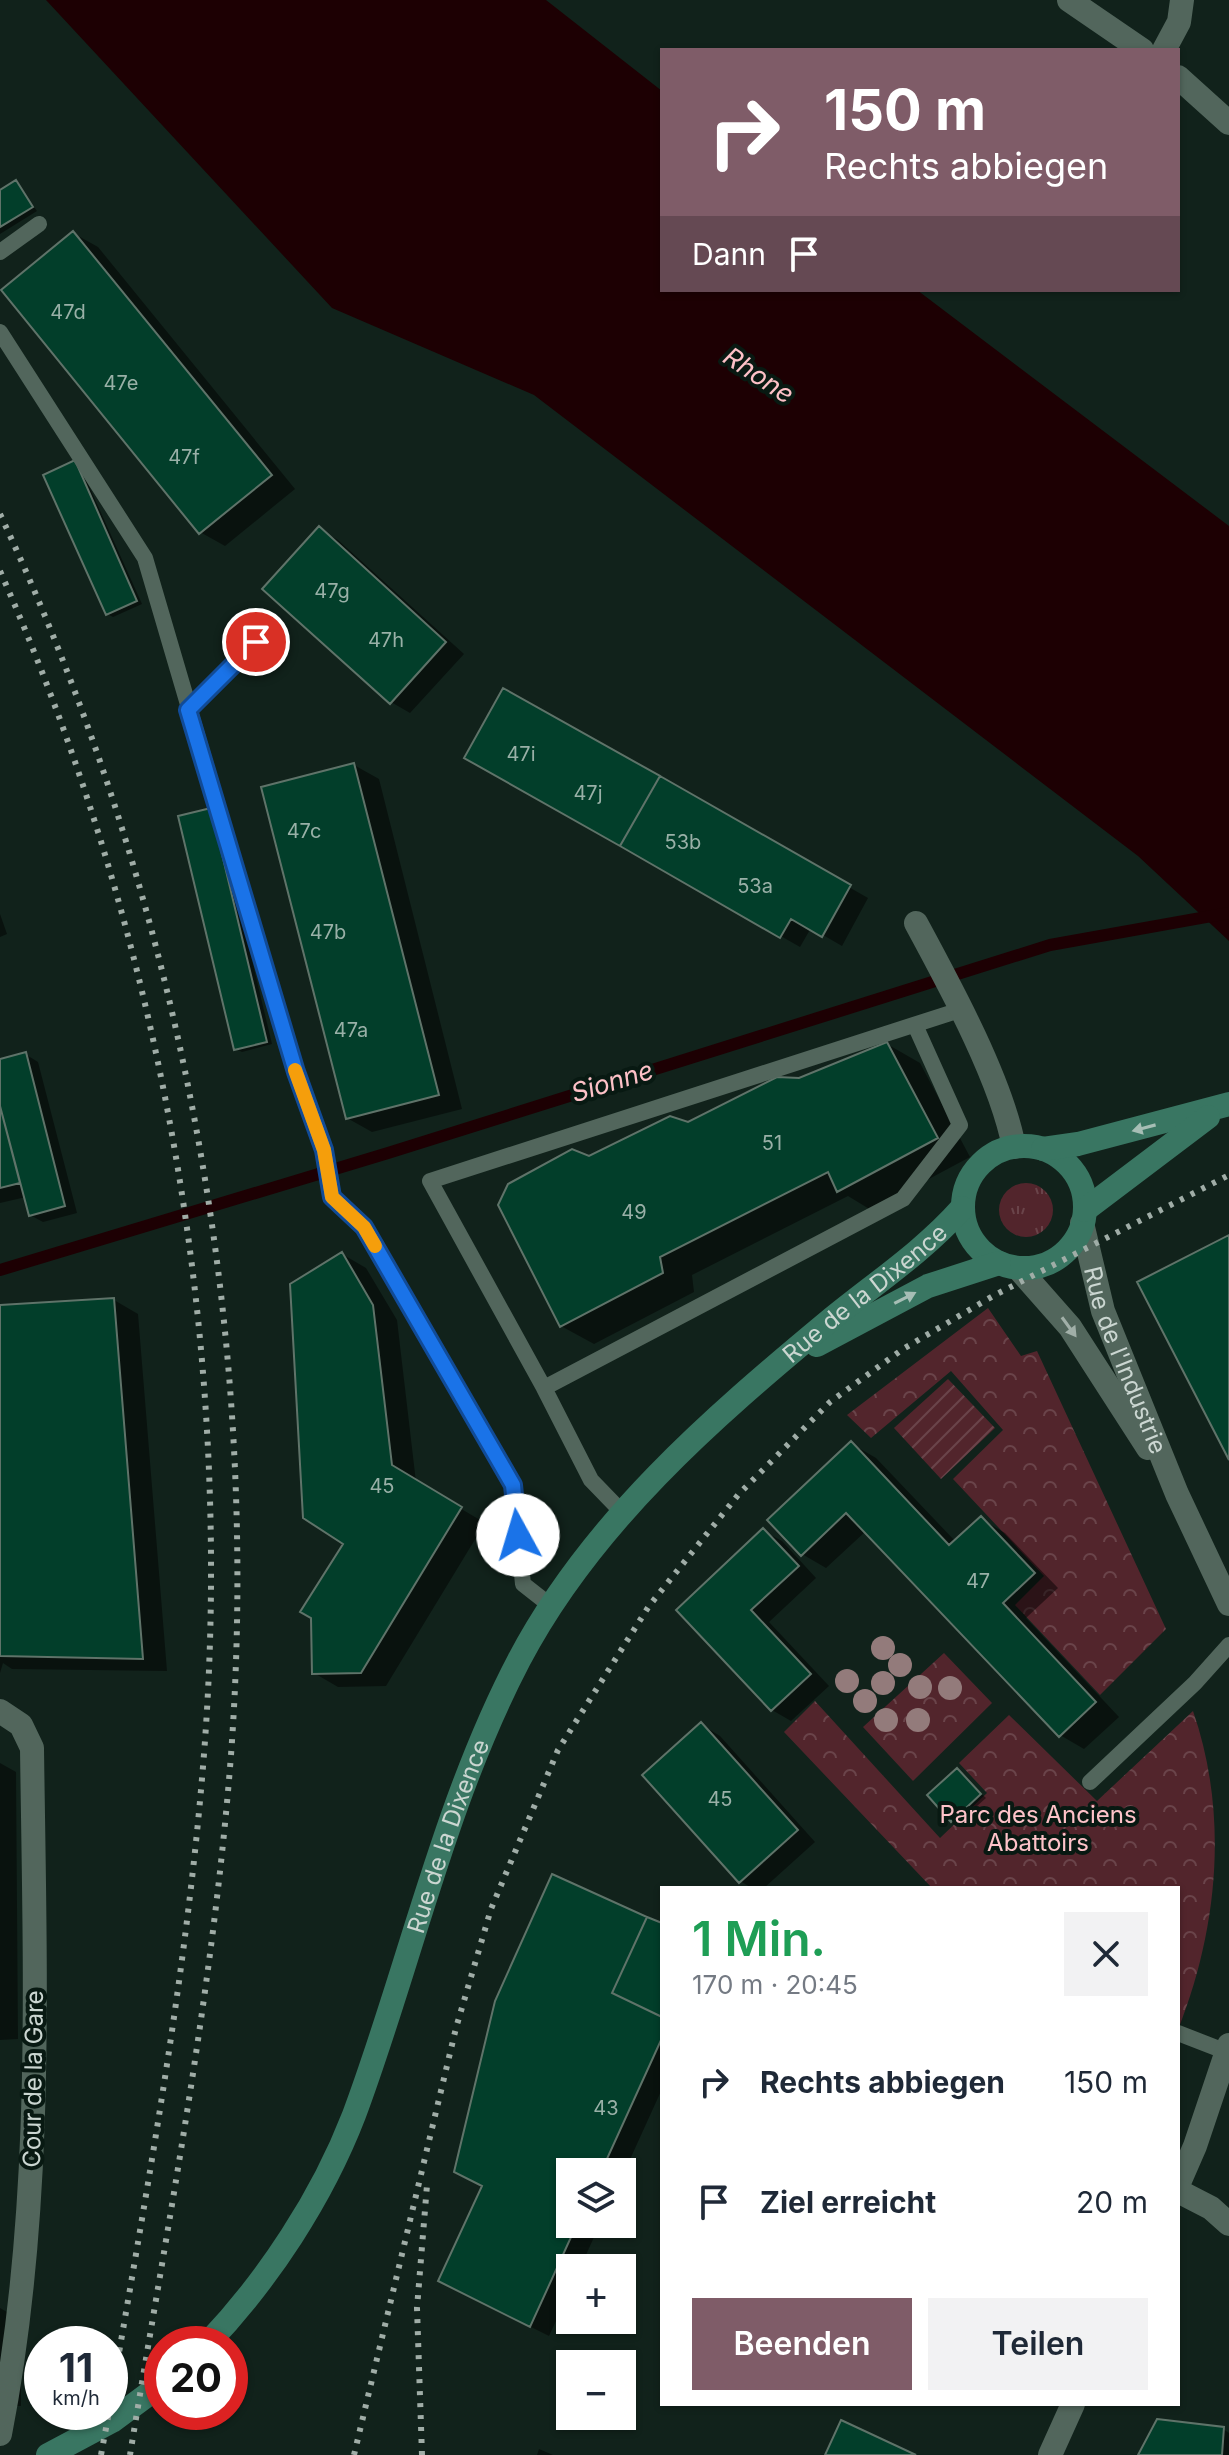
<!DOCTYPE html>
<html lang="de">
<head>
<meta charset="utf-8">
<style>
	:root { --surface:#fff; --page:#f2f2f3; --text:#1f2937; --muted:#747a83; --accent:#7f5c68 }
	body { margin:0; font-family:Inter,sans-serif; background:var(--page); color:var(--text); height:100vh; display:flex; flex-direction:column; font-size:30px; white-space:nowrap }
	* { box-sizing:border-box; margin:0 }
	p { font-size:26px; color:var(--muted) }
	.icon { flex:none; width:44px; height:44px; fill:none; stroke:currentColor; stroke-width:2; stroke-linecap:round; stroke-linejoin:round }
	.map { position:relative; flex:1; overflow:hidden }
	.sheet { position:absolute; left:660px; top:1886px; width:520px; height:520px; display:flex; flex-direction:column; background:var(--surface); border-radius:0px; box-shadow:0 2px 6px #0004 }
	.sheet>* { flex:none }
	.top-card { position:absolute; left:660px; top:48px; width:520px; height:244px; border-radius:0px; box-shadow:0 2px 6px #0004; background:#7f5c68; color:#fff; overflow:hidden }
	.controls { position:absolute; left:556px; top:2158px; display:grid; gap:16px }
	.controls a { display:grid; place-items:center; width:80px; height:80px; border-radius:0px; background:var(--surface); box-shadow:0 2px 6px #0004; font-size:40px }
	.speed { position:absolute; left:24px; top:2326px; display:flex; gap:16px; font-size:40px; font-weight:700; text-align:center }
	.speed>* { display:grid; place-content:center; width:104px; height:104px; border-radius:50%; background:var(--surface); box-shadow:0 2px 6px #0004; line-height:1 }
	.speed small { font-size:20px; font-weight:400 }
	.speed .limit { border:12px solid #d22; background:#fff; color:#111 }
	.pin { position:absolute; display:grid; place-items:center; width:68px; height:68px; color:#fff; margin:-34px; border:4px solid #fff; border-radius:50%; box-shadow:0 2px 8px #0007 }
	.me { position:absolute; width:88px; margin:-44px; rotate:354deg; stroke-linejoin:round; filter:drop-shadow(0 0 6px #0008) }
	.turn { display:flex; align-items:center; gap:28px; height:168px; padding:0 32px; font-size:36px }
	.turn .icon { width:104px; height:104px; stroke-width:2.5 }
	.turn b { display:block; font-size:56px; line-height:68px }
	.then { display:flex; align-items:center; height:76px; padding:0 32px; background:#0003; gap:16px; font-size:30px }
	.round { display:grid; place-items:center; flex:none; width:84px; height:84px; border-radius:0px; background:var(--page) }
	.headline { display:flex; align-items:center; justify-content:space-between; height:136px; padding:0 32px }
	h1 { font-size:48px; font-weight:600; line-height:60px; color:#1e9e55 }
	.action { display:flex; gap:16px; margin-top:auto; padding:16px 32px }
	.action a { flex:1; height:92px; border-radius:0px; background:var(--accent); color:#fff; font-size:32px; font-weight:600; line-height:92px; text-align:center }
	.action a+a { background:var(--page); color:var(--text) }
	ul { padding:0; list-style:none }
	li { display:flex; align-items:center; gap:24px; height:120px; padding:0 32px }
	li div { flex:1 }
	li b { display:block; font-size:30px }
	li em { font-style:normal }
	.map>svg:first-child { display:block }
	.grass { fill:url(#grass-tufts) }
	.park { fill:url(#park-crowns) }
	.garden { fill:url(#garden-furrows) }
	.water { fill:#1d0003 }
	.shadow { fill:#0007 }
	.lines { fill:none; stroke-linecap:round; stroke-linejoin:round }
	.stream { stroke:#1d0003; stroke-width:12 }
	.building { fill:#023e2a; stroke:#5f7369; stroke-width:2 }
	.service { stroke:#52665c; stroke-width:16 }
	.minor { stroke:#52665c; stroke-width:24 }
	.tertiary { stroke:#52665c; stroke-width:24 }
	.secondary { stroke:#397662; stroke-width:24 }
	.rail { stroke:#a0ada7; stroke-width:6; stroke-dasharray:4 8; stroke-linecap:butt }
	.tree { fill:#937b7b }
	.oneway { fill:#a6beb5 }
	.oneway2 { fill:#a1afa8 }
	.route-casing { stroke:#114b97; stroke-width:20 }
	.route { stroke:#1a73e8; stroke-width:14 }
	.slow { stroke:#f59e0b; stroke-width:14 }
	.labels { text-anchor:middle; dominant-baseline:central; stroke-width:8; stroke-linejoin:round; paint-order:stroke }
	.number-label { font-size:20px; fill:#99b0a7 }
	.street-label { font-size:24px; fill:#cbd6d1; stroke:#081912 }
	.park-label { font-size:24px; fill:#fec3c9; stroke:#081912 }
	.water-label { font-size:26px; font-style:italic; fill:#fdc1c7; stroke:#081912 }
</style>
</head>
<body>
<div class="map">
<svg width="1229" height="2455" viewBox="0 0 1229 2455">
	<defs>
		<pattern id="grass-tufts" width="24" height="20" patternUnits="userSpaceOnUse" patternTransform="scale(2)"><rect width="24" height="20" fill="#52252c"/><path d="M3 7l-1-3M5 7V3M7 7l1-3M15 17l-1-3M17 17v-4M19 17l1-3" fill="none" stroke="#6a444a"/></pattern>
		<pattern id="park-crowns" width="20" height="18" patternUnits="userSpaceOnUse" patternTransform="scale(2)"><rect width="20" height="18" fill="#52252c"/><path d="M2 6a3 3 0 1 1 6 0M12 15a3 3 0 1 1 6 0" fill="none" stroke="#6a444a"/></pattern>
		<pattern id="garden-furrows" width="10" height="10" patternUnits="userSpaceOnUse" patternTransform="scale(2)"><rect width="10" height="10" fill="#52252c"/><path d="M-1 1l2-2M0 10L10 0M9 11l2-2" fill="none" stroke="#6a444a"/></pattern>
	</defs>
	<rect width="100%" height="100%" fill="#11221b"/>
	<!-- grass -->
	<path class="grass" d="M999 1210a27 27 0 1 1 54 0a27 27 0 1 1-54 0Z"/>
	<!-- park -->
	<path class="park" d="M988,1308L1021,1356L1037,1351L1166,1629L1100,1695L1015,1605L1044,1576L953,1479L1003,1430L951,1371L871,1438L847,1415Z
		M944,1653L992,1703L913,1781L863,1727Z
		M815,1701L940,1838L987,1793L959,1763L1009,1715L1097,1801L1193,1711C1229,1815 1218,1929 1178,2030V1888H932L784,1732Z"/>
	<!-- garden -->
	<path class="garden" d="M948,1379L995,1428L941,1479L894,1428Z"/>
	<!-- water -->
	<path class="water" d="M46,0H546L662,91V290H917L1229,526V941L1138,856L534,395L332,308Z"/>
	<!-- shadow -->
	<path class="shadow" d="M16,183L37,211L0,234V192Z
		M73,233L98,247L295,489L225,546L200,532Z
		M80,466L142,604L113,617L107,614L46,476Z
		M319,529L338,540L464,654L410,713L391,702Z
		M504,690L868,898L842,946L811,928L800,947L467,757Z
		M354,765L379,779L462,1109L372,1132L347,1118Z
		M217,814L272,1044L242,1052L236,1049L180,818Z
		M0,914L7,934L0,937Z
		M887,1044L920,1063L970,1157L871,1210L848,1196L692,1275L694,1292L594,1344L561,1326L590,1158L688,1124Z
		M25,1054L38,1062L77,1213L43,1222L30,1215L26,1197L0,1203V1061Z
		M342,1254L366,1268L397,1320L416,1482L485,1523L386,1686L338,1687L314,1673L346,1543Z
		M114,1300L138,1314L167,1671L12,1669L3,1663L0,1673V1307Z
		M852,1444L876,1458L956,1542L981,1519L1005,1533L1058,1588L1026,1618L1119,1717L1084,1749L1060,1735L866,1531L826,1568L802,1554Z
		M763,1531L782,1541L816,1578L769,1622L829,1686L791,1721L772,1710L679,1610Z
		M702,1725L720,1736L815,1842L764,1888H752L740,1881Z
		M0,1763L16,1772L18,2039L0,2040Z
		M957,1771L986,1798L958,1823L953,1820Z
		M662,1926V2089L622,2177V2172H570V2224H600L580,2268H570V2291L549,2336L459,2291L484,2186Z
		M0,2308L21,2320V2406H0Z
		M1223,2429L1229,2433V2455H1140Z
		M539,2449L553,2455H537Z"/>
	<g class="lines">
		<!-- stream -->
		<path class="stream" d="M0,1270L388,1153L1050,945L1229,913"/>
	</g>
	<!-- building -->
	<path class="building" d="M16,180L33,207L0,227V190Z
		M73,231L272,475L199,534L1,290Z
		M75,460L137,601L106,615L43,475Z
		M319,526L446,642L390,704L262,589Z
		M503,688L660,776L620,846L464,758Z
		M354,763L439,1095L346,1119L261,787Z
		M660,776L851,885L822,937L791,919L780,938L620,846Z
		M211,808L267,1042L234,1050L178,816Z
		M887,1042L938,1138L837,1192L828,1172L660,1257L663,1273L560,1327L498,1205L508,1184L572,1149L589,1156L670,1116L688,1122L777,1077L799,1078Z
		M26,1052L65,1206L29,1216L0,1106V1059Z
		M0,1106L20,1183L0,1188Z
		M1229,1235V1460L1137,1282Z
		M342,1252L373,1305L392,1465L462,1507L361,1673L312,1674L311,1618L300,1612L343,1544L303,1518L290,1284Z
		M114,1298L143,1659L0,1656V1305Z
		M851,1441L949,1545L981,1516L1035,1573L1003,1603L1096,1702L1059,1737L846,1513L801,1556L767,1520Z
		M763,1528L799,1566L751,1610L811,1674L771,1711L676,1610Z
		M701,1722L798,1830L739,1883L642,1775Z
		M957,1768L981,1794L951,1822L927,1795Z
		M552,1874L647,1917L612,1993L662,2017V2038L601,2172H570V2224H577L530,2327L438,2281L482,2186L454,2172L495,2001Z
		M647,1917L662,1923V2017L612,1993Z
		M1157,2419L1224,2427L1222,2455H1138Z
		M841,2420L916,2455H825Z"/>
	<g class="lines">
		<!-- service -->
		<path class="service" d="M0,252L39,224
			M0,332L145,558L296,1072L324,1150L332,1197L364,1227L513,1485L523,1584L551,1606
			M188,710L256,642
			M915,1025L960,1125L903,1199L544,1388L430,1181L960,1010
			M544,1388L591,1480L621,1511
			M1090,1782L1195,1683L1229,1645
			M1178,2033L1227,2052"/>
		<!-- minor -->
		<path class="minor" d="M1069,0L1142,50
			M1164,50L1179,22L1182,0
			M1178,77L1229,123
			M916,923C950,986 1001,1079 1014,1147
			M0,1711L21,1725L32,1748C35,1977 44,2208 0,2434
			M1050,2455L1073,2404"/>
		<!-- tertiary -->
		<g class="tertiary">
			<path id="s1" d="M1082,1223L1103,1311L1177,1494L1229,1604"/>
			<path d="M1018,1268L1070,1327L1148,1448"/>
			<path d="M1178,2185L1195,2146L1229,2045"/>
			<path d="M1178,2191L1211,2208L1229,2224"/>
		</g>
		<!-- secondary -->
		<g class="secondary">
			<circle cx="1024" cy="1207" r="61"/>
			<path d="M1043,1149L1078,1144L1229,1104"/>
			<path d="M1085,1210L1208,1117"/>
			<path d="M817,1345L928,1286L999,1263"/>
			<path id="s2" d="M207,2344C268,2280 322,2198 354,2115C410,1965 444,1803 519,1660C591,1523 711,1419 829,1321C874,1284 923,1252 962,1208"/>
			<path d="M48,2455L112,2421L162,2384"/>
		</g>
		<!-- rail -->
		<path class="rail" d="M0,514C180,899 262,1331 231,1755C213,1990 168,2222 130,2455
			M0,571C163,939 235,1353 204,1754C187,1973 147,2189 110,2405
			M101,2455L109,2412
			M354,2455L456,2028L491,1909L558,1750L649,1606L738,1495L830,1402L903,1349L993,1296L1229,1175
			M422,2455L417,2308L427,2185"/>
	</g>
	<!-- trees -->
	<g class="tree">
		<circle cx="883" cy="1648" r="12"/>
		<circle cx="900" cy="1665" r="12"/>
		<circle cx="847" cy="1681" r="12"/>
		<circle cx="883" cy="1683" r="12"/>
		<circle cx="920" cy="1687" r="12"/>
		<circle cx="950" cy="1688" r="12"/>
		<circle cx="865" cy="1701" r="12"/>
		<circle cx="886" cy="1720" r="12"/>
		<circle cx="918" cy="1720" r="12"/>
	</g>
	<!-- one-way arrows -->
	<defs><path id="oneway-solid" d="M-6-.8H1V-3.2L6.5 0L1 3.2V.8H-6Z" transform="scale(2)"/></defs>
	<g class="oneway">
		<use href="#oneway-solid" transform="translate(1144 1128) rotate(165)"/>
		<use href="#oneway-solid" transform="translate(905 1298) rotate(-27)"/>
	</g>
	<use class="oneway2" href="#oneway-solid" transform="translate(1069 1327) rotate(54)"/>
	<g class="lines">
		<defs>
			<path id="route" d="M256,642L188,710L296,1072L324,1150L332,1197L364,1227L513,1485L518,1535"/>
		</defs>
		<!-- route casing -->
		<use href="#route" class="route-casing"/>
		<!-- route -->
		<use href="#route" class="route"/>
		<!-- slow -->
		<path class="slow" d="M295,1070L324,1150L332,1197L364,1227L375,1246"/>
	</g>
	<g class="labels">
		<!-- number labels -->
		<g class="number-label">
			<text x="68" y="312">47d</text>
			<text x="121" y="383">47e</text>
			<text x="184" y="457">47f</text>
			<text x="332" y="591">47g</text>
			<text x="386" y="640">47h</text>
			<text x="521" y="754">47i</text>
			<text x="588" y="793">47j</text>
			<text x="304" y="831">47c</text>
			<text x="683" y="842">53b</text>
			<text x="755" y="886">53a</text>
			<text x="328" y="932">47b</text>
			<text x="351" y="1030">47a</text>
			<text x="772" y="1143">51</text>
			<text x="634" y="1212">49</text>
			<text x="382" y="1486">45</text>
			<text x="978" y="1581">47</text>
			<text x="720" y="1799">45</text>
			<text x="606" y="2108">43</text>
		</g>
		<!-- street labels -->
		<g class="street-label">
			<text stroke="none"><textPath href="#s2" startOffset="1266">Rue de la Dixence</textPath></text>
			<text stroke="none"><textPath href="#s1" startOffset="144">Rue de l'Industrie</textPath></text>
			<text stroke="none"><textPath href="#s2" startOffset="568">Rue de la Dixence</textPath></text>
			<text transform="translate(33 2079) rotate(-89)">Cour de la Gare</text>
		</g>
		<!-- park labels -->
		<g class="park-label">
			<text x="1038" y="1814">Parc des Anciens<tspan x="1038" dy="28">Abattoirs</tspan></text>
		</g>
		<!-- water labels -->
		<g class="water-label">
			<text transform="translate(759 375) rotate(34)">Rhone</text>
			<text transform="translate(612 1081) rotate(-17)">Sionne</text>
		</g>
	</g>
</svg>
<div class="controls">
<a><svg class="icon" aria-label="layers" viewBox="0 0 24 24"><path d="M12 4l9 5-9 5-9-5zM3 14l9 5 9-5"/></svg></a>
<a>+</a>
<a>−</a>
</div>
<div class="speed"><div>11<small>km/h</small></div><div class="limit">20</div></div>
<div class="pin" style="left:256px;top:642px;background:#d93025"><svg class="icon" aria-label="arrive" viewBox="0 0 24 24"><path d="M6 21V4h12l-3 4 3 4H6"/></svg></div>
<svg class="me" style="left:518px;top:1535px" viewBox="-20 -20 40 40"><circle r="19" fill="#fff"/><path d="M0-13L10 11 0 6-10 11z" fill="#1a73e8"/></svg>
<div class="top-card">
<div class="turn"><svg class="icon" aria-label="right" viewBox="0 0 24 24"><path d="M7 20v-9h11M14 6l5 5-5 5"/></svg><div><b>150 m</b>Rechts abbiegen</div></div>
<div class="then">Dann<svg class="icon" aria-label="arrive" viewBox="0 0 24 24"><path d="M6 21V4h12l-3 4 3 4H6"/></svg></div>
</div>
<section class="sheet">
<div class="headline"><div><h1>1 Min.</h1><p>170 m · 20:45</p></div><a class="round"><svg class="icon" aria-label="close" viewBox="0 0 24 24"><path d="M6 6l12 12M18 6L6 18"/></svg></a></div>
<ul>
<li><svg class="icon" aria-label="right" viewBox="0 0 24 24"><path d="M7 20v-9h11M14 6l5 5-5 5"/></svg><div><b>Rechts abbiegen</b></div><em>150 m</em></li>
<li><svg class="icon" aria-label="arrive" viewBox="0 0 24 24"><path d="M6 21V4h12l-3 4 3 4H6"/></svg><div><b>Ziel erreicht</b></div><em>20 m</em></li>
</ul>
<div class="action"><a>Beenden</a><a>Teilen</a></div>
</section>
</div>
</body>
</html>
